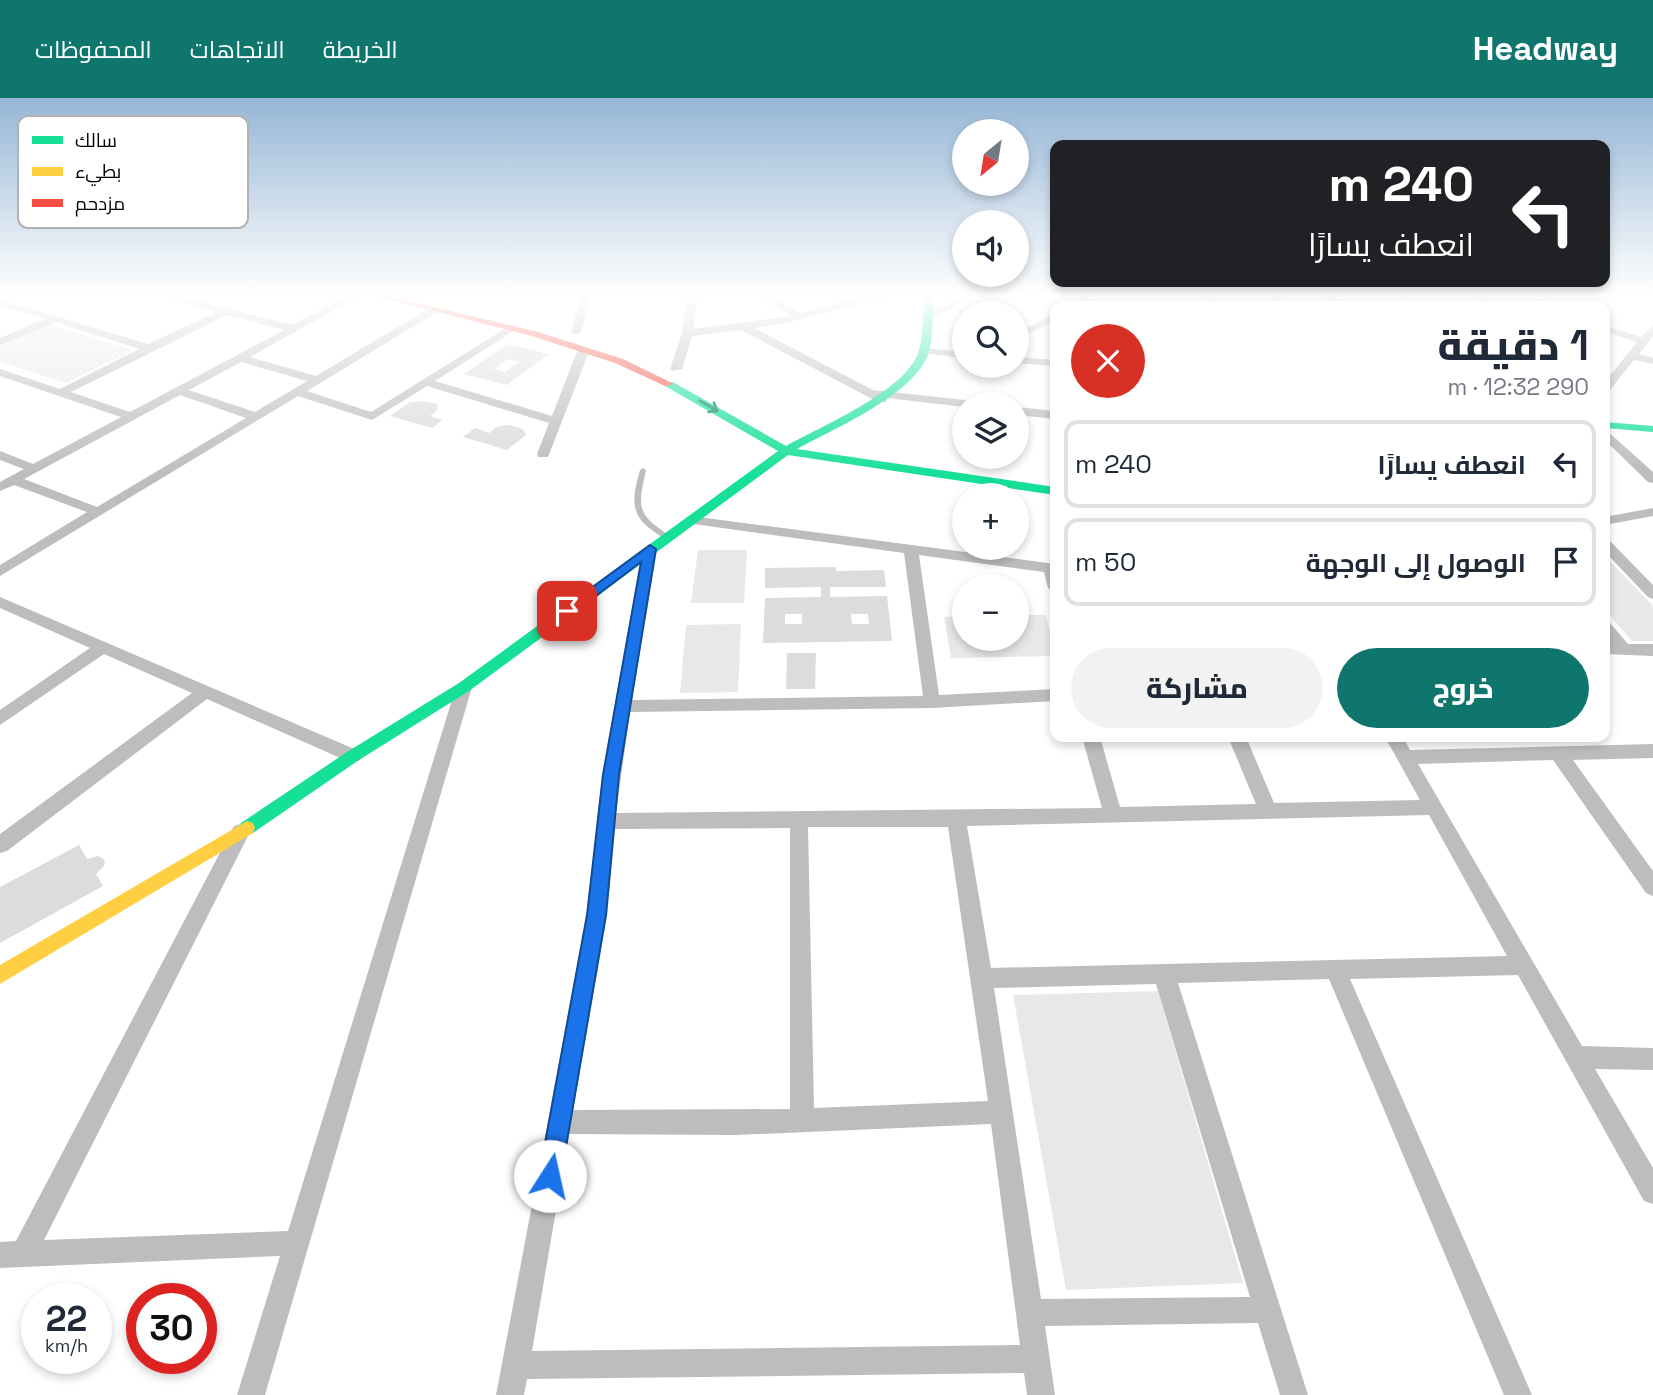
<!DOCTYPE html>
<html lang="ar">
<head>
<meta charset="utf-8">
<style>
	:root { --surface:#fff; --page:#f2f2f3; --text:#1f2937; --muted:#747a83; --line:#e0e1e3; --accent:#0f766e }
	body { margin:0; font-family:"Space Grotesk",Cairo,sans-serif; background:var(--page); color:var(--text); direction:rtl; height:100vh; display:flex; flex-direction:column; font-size:26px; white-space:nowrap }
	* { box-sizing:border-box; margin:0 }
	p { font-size:23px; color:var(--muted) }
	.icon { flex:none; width:38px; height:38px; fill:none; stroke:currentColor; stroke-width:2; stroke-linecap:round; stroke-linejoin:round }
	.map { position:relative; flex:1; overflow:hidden; direction:ltr }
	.details { position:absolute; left:1050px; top:203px; width:560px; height:441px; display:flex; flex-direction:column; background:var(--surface); border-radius:14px; box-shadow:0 4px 10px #0003; direction:rtl }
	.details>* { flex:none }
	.hud { position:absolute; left:1050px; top:42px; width:560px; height:147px; border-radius:14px; box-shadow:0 4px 10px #0003; direction:rtl; background:#202124; color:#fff; overflow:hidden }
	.needle { width:46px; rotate:210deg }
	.fabs { position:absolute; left:952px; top:21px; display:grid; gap:14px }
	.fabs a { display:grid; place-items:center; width:77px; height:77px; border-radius:50%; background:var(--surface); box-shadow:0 4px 10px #0003; font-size:35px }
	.speed { position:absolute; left:21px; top:1185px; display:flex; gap:14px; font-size:35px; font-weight:700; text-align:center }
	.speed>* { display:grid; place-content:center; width:91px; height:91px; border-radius:50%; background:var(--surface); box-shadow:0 4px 10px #0003; line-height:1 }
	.speed small { font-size:18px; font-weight:400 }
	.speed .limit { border:10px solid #d22; background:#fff; color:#111 }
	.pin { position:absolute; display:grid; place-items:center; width:60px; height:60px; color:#fff; margin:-30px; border-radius:14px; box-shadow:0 4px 10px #0006 }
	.me { position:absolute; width:77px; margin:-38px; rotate:10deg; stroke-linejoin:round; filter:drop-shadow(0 0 5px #0008) }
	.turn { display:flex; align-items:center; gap:24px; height:147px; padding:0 21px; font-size:32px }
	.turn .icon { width:91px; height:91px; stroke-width:2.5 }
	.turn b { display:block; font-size:49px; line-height:60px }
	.round { display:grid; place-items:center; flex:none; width:74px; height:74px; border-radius:37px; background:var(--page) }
	.summary { display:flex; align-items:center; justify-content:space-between; height:119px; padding:0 21px }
	h1 { font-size:42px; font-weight:800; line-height:52px }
	.button { display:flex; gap:14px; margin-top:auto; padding:14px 21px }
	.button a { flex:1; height:80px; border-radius:42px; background:var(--accent); color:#fff; font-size:28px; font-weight:800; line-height:80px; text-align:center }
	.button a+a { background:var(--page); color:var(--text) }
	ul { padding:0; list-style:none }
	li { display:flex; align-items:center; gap:21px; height:88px; margin:0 14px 10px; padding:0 7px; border:4px solid var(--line); border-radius:14px }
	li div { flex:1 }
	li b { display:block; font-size:26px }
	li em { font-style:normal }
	header { display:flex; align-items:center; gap:42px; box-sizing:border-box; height:98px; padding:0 35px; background:var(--accent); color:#fff }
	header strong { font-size:33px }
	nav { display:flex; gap:38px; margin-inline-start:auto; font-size:24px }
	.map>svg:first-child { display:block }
	.green { fill:#e8e8e8 }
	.building { fill:#dcdcdc; fill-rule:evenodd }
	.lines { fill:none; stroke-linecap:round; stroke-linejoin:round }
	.lane { fill:#bdbdbd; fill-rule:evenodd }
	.street { fill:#bdbdbd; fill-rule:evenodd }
	.fast { fill:#16e098; fill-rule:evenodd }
	.slow { fill:#ffcf43; fill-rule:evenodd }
	.jam { fill:#f24e42; fill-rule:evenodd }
	.oneway { stroke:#0d865b }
	.route { fill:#1a73e8; stroke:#114b97; stroke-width:2 }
	.key { fill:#fff; stroke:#b2b2b2; stroke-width:2 }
	.key-label { font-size:19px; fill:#000 }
</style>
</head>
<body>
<header>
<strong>Headway</strong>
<nav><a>الخريطة</a><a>الاتجاهات</a><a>المحفوظات</a></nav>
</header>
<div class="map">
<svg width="1653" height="1297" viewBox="0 0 1653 1297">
	<rect width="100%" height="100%" fill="#fff"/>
	<!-- green -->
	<path class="green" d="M1425,195H1450L1496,208H1406Z
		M48,226L133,252L66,285L0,264V248Z
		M698,452H747L744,505H691Z
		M1605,458L1653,508V543H1632L1605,512Z
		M1017,517H1046L1055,558L951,560L944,519L964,518V541H1017Z
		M741,526L738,594L680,595L686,527Z
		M1158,893L1243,1185L1066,1192L1013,897Z"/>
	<!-- building -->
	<path class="building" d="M508,246L549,256L507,287L464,276ZM508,261L520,264L505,274L494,271Z
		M424,303L437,306V313L430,318L443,322L432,330L390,318L410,304Z
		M509,327L523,331L526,337L507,352L463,339L475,330L489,335L496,329Z
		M836,469V473L884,472L886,489H830V499L887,498L892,543L763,545L765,500L821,499V489L765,490V470ZM785,516H802V526H785ZM851,516H868L869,526H852Z
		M787,555H816L815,591H786Z
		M79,747L87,761L98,758L105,762L104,768L96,776L103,788L0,845V789Z"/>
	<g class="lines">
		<!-- lane -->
		<path class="lane" d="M643,370L646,372C638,409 636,416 669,437V441C662,440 656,435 649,430C628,413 634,395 640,372Z"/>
		<!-- street -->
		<path class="street" d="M153,195H168L292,227L353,195H365L250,259L316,278L431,209H439V213L307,293L371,314L511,227L515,228V232L435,283L552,318L578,251L584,248L590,251L548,359H538L537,356L549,325L427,288L372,322L298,298L0,478V467L87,414L14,387L0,393V384L24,371L0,362V353L33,366L121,319L0,278V271L60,291L139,251L56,224L0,247V240L45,221L0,208V202L148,246L216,214ZM227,217L284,232L130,314L71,294ZM241,264L307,283L255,314L189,292ZM180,297L246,320L97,409L24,381Z
			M582,195H592L581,234L576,237L571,234Z
			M688,195H698L693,231L791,218L756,195H767L801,215L872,195H897L896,197C847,207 803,224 754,230L873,292L965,302L971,306H964V309L887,300L886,304H878L741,232L692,238L682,271L672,273L670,271L682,235Z
			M969,195H981L933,220L924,218Z
			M1064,195H1078L1112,208H1098Z
			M1187,195H1201L1237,208H1222Z
			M1280,195H1291L1273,208H1261Z
			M1307,195H1321L1361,208H1346Z
			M1402,195H1413L1396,208H1385Z
			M1455,195H1470L1511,208H1496Z
			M1545,195H1556L1541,208H1530Z
			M1055,215V222L1017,242V235Z
			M1605,228L1641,239L1653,228V238L1639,256L1653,260V266L1634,262L1609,293L1605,295V284L1637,244L1605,234Z
			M924,250L964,254V260L920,255L918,253Z
			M1017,259L1055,262V268L1017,265Z
			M1017,309L1055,313V321L1017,317Z
			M1605,331L1653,374V385L1648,384L1605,342Z
			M1653,410V418L1605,427V419Z
			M691,418L1055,466V495L1048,490L1044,474L919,457L939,597L1055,591V603L932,610L630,614L616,715L1102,710L1082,639H1100L1120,709L1256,706L1228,639H1246L1274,705L1420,702L1385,639H1403L1410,652L1653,646V660L1573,662L1653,773V798L1646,795L1553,662L1418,666L1582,948L1653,950V972L1595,971L1653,1070V1106L1644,1103L1518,877L1350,881L1532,1297H1504L1329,881L1178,885L1308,1297H1280L1258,1225L1045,1228L1055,1297H1027L1024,1275L527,1281L524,1297H496L587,817L602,677L643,451L650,447L657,451L632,602L923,598L904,455L686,425L684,422ZM1429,717L1507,858L991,870L967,728ZM808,729H948L988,1003L814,1010ZM790,730V1011L573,1012L607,817L615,731ZM1156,886L1250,1199L1041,1201L994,890ZM991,1026L1020,1247L532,1253L569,1036L736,1037Z
			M1605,442L1610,443L1653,487V501L1648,499L1605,454Z
			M0,499L359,653L362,658L359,663H347L207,601L7,753L0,755V736L192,595L104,556L0,627V612L90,550L0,510Z
			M1605,524L1610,525L1628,546H1653V558L1605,556V546H1610L1605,539Z
			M464,583L472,589L265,1297H237L280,1158L0,1170V1144L16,1143L234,728L241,726L248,728L250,734L44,1142L288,1133L456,589Z"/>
		<!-- fast -->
		<path class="fast" d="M924,195H934C932,214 934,236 929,254C916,296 835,330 797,351L1055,389V397L788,357L469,593L359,662L253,735L247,737L241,735L239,730L241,725L347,654L459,585L778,353L665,288V284H673L786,348C822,328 905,293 918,255C924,237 923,214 924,195Z
			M1605,324L1653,328V334L1605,330Z"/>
		<!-- slow -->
		<path class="slow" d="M247,723L253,725L255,730L253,735L0,886V867Z"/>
		<!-- jam -->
		<path class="jam" d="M362,195H376L538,234L623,261L674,286L665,288L615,265L532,238Z"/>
	</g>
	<!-- one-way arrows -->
	<defs><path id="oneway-shaft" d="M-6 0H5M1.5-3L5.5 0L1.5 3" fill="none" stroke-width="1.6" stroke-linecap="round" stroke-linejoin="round" transform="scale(1.75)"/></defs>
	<use class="oneway" href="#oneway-shaft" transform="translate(709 308) rotate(30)"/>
	<!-- sky -->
	<linearGradient id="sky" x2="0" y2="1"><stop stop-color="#95b6d6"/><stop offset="0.52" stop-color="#fff"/><stop offset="1" stop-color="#fff" stop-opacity="0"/></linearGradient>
	<rect width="1653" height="376" fill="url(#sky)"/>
	<!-- route -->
	<path class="route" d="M650,447L656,451L619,677L606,817L561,1078L558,1086L550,1089L542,1086L539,1078L587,817L603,677L641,464L572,516H562L560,513Z"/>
	<!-- legend -->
	<rect x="18" y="18" width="230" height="112" rx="10" class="key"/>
	<rect x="32" y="38" width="31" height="8" fill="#16e098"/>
	<rect x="32" y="69" width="31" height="9" fill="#ffcf43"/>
	<rect x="32" y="101" width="31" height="8" fill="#f24e42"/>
	<g class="key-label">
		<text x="75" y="49">سالك</text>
		<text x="75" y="80">بطيء</text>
		<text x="75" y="112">مزدحم</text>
	</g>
</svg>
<div class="fabs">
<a><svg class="needle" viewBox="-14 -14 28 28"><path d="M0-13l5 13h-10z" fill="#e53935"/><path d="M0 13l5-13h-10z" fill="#747a83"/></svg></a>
<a><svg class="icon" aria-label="sound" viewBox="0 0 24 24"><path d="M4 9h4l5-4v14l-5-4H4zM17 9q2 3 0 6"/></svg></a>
<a><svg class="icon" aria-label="search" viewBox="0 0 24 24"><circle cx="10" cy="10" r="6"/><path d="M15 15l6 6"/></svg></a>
<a><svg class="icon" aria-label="layers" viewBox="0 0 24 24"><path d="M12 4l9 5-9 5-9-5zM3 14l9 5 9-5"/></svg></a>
<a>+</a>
<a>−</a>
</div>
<div class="speed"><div>22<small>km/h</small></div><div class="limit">30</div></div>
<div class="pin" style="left:567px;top:513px;background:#d93025"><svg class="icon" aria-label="arrive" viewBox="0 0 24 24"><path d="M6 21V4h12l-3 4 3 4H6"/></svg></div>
<svg class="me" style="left:550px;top:1078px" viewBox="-20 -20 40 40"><circle r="19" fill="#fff"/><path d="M0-13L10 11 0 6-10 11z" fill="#1a73e8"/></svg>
<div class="hud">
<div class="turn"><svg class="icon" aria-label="left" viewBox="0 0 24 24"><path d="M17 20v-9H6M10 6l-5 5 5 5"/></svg><div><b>240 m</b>انعطف يسارًا</div></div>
</div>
<section class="details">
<div class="summary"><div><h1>1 دقيقة</h1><p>290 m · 12:32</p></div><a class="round" style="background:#d93025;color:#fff"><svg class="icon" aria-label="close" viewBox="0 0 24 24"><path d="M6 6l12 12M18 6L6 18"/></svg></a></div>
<ul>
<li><svg class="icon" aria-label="left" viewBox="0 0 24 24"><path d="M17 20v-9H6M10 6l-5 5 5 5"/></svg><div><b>انعطف يسارًا</b></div><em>240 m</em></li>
<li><svg class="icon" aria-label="arrive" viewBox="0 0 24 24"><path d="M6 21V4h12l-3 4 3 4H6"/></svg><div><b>الوصول إلى الوجهة</b></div><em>50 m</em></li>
</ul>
<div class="button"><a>خروج</a><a>مشاركة</a></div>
</section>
</div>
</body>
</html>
